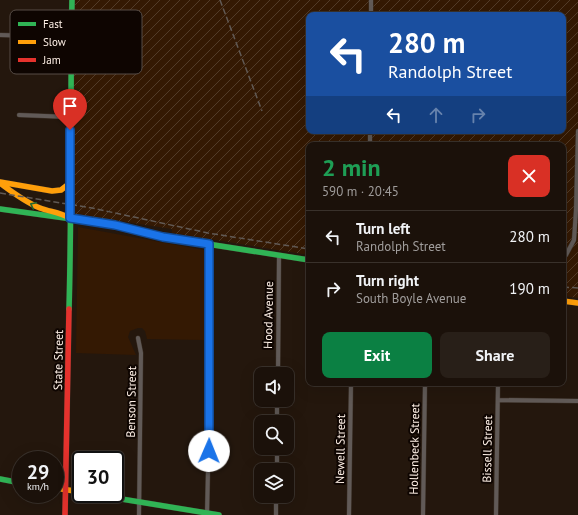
<!DOCTYPE html>
<html lang="en">
<head>
<meta charset="utf-8">
<style>
	:root { --surface:#1b110a; --page:#281f18; --text:#f1f3f6; --muted:#a09d9c; --line:#39312b; --accent:#0b8043 }
	body { margin:0; font-family:"PT Sans",sans-serif; background:var(--page); color:var(--text); height:100vh; display:flex; flex-direction:column; font-size:15px; white-space:nowrap }
	* { box-sizing:border-box; margin:0 }
	p { font-size:13px; color:var(--muted) }
	.icon { flex:none; width:22px; height:22px; fill:none; stroke:currentColor; stroke-width:2; stroke-linecap:round; stroke-linejoin:round }
	.map { position:relative; flex:1; overflow:hidden }
	.drawer { position:absolute; left:306px; top:142px; width:260px; height:244px; display:flex; flex-direction:column; background:var(--surface); border-radius:8px; box-shadow:0 4px 16px #0002,0 0 0 1px var(--line) }
	.drawer>* { flex:none }
	.guide { position:absolute; left:306px; top:12px; width:260px; height:122px; border-radius:8px; box-shadow:0 4px 16px #0002,0 0 0 1px var(--line); background:#1a4fa0; color:#fff; overflow:hidden }
	.tools { position:absolute; left:254px; top:367px; display:grid; gap:8px }
	.tools a { display:grid; place-items:center; width:40px; height:40px; border-radius:8px; background:var(--surface); box-shadow:0 4px 16px #0002,0 0 0 1px var(--line); font-size:20px }
	.speed { position:absolute; left:12px; top:451px; display:flex; gap:8px; font-size:20px; font-weight:700; text-align:center }
	.speed>* { display:grid; place-content:center; width:52px; height:52px; border-radius:50%; background:var(--surface); box-shadow:0 4px 16px #0002,0 0 0 1px var(--line); line-height:1 }
	.speed small { font-size:10px; font-weight:400 }
	.speed .limit { border:2px solid #111; border-radius:6px; background:#fff; color:#111 }
	.pin { position:absolute; display:grid; place-items:center; width:34px; height:34px; color:#fff; margin:-41px -17px; border-radius:50% 50% 50% 0; rotate:-45deg; box-shadow:0 0 4px #0007 }
	.pin .icon { rotate:45deg }
	.me { position:absolute; width:44px; margin:-22px; rotate:1deg; stroke-linejoin:round; filter:drop-shadow(0 0 3px #0008) }
	.turn { display:flex; align-items:center; gap:14px; height:84px; padding:0 16px; font-size:18px }
	.turn .icon { width:52px; height:52px; stroke-width:2.5 }
	.turn b { display:block; font-size:28px; line-height:34px }
	.lanes { display:flex; align-items:center; height:38px; padding:0 16px; background:#0003; justify-content:center; gap:20px; direction:ltr }
	.lanes .off { opacity:.35 }
	.round { display:grid; place-items:center; flex:none; width:42px; height:42px; border-radius:8px; background:var(--page) }
	.head { display:flex; align-items:center; justify-content:space-between; height:68px; padding:0 16px }
	h1 { font-size:24px; font-weight:800; line-height:30px; color:#1e9e55 }
	.action { display:flex; gap:8px; margin-top:auto; padding:8px 16px }
	.action a { flex:1; height:46px; border-radius:8px; background:var(--accent); color:#fff; font-size:16px; font-weight:800; line-height:46px; text-align:center }
	.action a+a { background:var(--page); color:var(--text) }
	ul { padding:0; list-style:none }
	li { display:flex; align-items:center; gap:12px; height:52px; padding:0 16px; border-top:1px solid var(--line) }
	li div { flex:1 }
	li b { display:block; font-size:15px }
	li em { font-style:normal }
	.map>svg:first-child { display:block }
	.industrial { fill:url(#industrial-furrows); fill-rule:evenodd }
	.built { fill:#341903 }
	.lines { fill:none; stroke-linecap:round; stroke-linejoin:round }
	.street-casing { stroke:#3d3229; stroke-width:5 }
	.fast-casing { stroke:#3d3229; stroke-width:6 }
	.slow-casing { stroke:#3d3229; stroke-width:6 }
	.jam-casing { stroke:#3d3229; stroke-width:6 }
	.street { stroke:#615a57; stroke-width:4 }
	.fast { stroke:#30b455; stroke-width:5.5 }
	.slow { stroke:#ff9f0a; stroke-width:5.5 }
	.jam { stroke:#e5322d; stroke-width:5.5 }
	.rail { stroke:#615954; stroke-width:1.5; stroke-dasharray:6 3; stroke-linecap:butt }
	.oneway { stroke:#21652f }
	.route-casing { stroke:#114b97; stroke-width:10 }
	.route { stroke:#1a73e8; stroke-width:7 }
	.labels { text-anchor:middle; dominant-baseline:central; stroke-width:4; stroke-linejoin:round; paint-order:stroke }
	.street-label { font-size:12px; fill:#fff1e7; stroke:#0e0501 }
	.key { fill:#0e0501; stroke:#564c46; stroke-width:1 }
	.key-label { font-size:11px; fill:#fff1e7 }
</style>
</head>
<body>
<div class="map">
<svg width="578" height="515" viewBox="0 0 578 515">
	<defs>
		<pattern id="industrial-furrows" width="10" height="10" patternUnits="userSpaceOnUse"><rect width="10" height="10" fill="#341903"/><path d="M-1 1l2-2M0 10L10 0M9 11l2-2" fill="none" stroke="#523b28"/></pattern>
	</defs>
	<rect width="100%" height="100%" fill="#24170d"/>
	<!-- industrial -->
	<path class="industrial" d="M72,0H578V298L563,296V145H309V255L172,233V229L69,213ZM309,15H563V131H309Z"/>
	<!-- built -->
	<path class="built" d="M78,227L204,250L205,340L147,339L145,331L142,328H138L130,331L128,337L136,355L76,353Z"/>
	<g class="lines">
		<defs>
			<path id="street" d="M371,15V0
				M0,35L72,37
				M19,115L70,117
				M370,145V131
				M563,257L566,255L574,240L576,210L578,131
				M138,338L141,353L139,515
				M278,374L279,256
				M498,400L578,401
				M277,422V400
				M277,470V448
				M207,515L209,425V244
				M276,515V496
				M349,515L351,383
				M423,515L425,383
				M496,515L498,383"/>
			<path id="fast" d="M0,209L115,225L163,237L309,260
				M69,309C72,206 70,103 72,0
				M0,479L21,483
				M91,494L219,515"/>
			<path id="slow" d="M0,182L52,191L61,190L70,183
				M0,183C12,192 25,202 40,208C50,212 60,212 69,218
				M563,301L578,303
				M55,488L81,492"/>
			<path id="jam" d="M65,515L69,309"/>
		</defs>
		<!-- street casing -->
		<use href="#street" class="street-casing"/>
		<!-- fast casing -->
		<use href="#fast" class="fast-casing"/>
		<!-- slow casing -->
		<use href="#slow" class="slow-casing"/>
		<!-- jam casing -->
		<use href="#jam" class="jam-casing"/>
		<!-- street -->
		<use href="#street" class="street"/>
		<!-- fast -->
		<use href="#fast" class="fast"/>
		<!-- slow -->
		<use href="#slow" class="slow"/>
		<!-- jam -->
		<use href="#jam" class="jam"/>
		<!-- rail -->
		<path class="rail" d="M220,0L262,111
			M0,193L92,208L208,233L309,249
			M563,287L578,288"/>
	</g>
	<!-- one-way arrows -->
	<defs><path id="oneway-chevron" d="M-2-3.5L2.5 0L-2 3.5" fill="none" stroke-width="1.6" stroke-linecap="round" stroke-linejoin="round"/></defs>
	<use class="oneway" href="#oneway-chevron" transform="translate(33 205) rotate(-153)"/>
	<g class="lines">
		<defs>
			<path id="route" d="M70,130V218L115,225L163,237L209,244V451"/>
		</defs>
		<!-- route casing -->
		<use href="#route" class="route-casing"/>
		<!-- route -->
		<use href="#route" class="route"/>
	</g>
	<g class="labels">
		<!-- street labels -->
		<g class="street-label">
			<text transform="translate(268 315) rotate(-89)">Hood Avenue</text>
			<text transform="translate(58 360) rotate(-89)">State Street</text>
			<text transform="translate(131 402) rotate(-89)">Benson Street</text>
			<text transform="translate(340 449) rotate(-89)">Newell Street</text>
			<text transform="translate(414 449) rotate(-89)">Hollenbeck Street</text>
			<text transform="translate(487 449) rotate(-89)">Bissell Street</text>
		</g>
	</g>
	<!-- legend -->
	<rect x="10" y="10" width="132" height="64" rx="6" class="key"/>
	<rect x="18" y="22" width="18" height="4" fill="#30b455"/>
	<rect x="18" y="40" width="18" height="4" fill="#ff9f0a"/>
	<rect x="18" y="58" width="18" height="4" fill="#e5322d"/>
	<g class="key-label">
		<text x="43" y="28">Fast</text>
		<text x="43" y="46">Slow</text>
		<text x="43" y="64">Jam</text>
	</g>
</svg>
<div class="tools">
<a><svg class="icon" aria-label="sound" viewBox="0 0 24 24"><path d="M4 9h4l5-4v14l-5-4H4zM17 9q2 3 0 6"/></svg></a>
<a><svg class="icon" aria-label="search" viewBox="0 0 24 24"><circle cx="10" cy="10" r="6"/><path d="M15 15l6 6"/></svg></a>
<a><svg class="icon" aria-label="layers" viewBox="0 0 24 24"><path d="M12 4l9 5-9 5-9-5zM3 14l9 5 9-5"/></svg></a>
</div>
<div class="speed"><div>29<small>km/h</small></div><div class="limit">30</div></div>
<div class="pin" style="left:70px;top:130px;background:#d93025"><svg class="icon" aria-label="arrive" viewBox="0 0 24 24"><path d="M6 21V4h12l-3 4 3 4H6"/></svg></div>
<svg class="me" style="left:209px;top:451px" viewBox="-20 -20 40 40"><circle r="19" fill="#fff"/><path d="M0-13L10 11 0 6-10 11z" fill="#1a73e8"/></svg>
<div class="guide">
<div class="turn"><svg class="icon" aria-label="left" viewBox="0 0 24 24"><path d="M17 20v-9H6M10 6l-5 5 5 5"/></svg><div><b>280 m</b>Randolph Street</div></div>
<div class="lanes"><svg class="icon" aria-label="left" viewBox="0 0 24 24"><path d="M17 20v-9H6M10 6l-5 5 5 5"/></svg><svg class="icon off" aria-label="ahead" viewBox="0 0 24 24"><path d="M12 20V5M6 11l6-6 6 6"/></svg><svg class="icon off" aria-label="right" viewBox="0 0 24 24"><path d="M7 20v-9h11M14 6l5 5-5 5"/></svg></div>
</div>
<section class="drawer">
<div class="head"><div><h1>2 min</h1><p>590 m · 20:45</p></div><a class="round" style="background:#d93025;color:#fff"><svg class="icon" aria-label="close" viewBox="0 0 24 24"><path d="M6 6l12 12M18 6L6 18"/></svg></a></div>
<ul>
<li><svg class="icon" aria-label="left" viewBox="0 0 24 24"><path d="M17 20v-9H6M10 6l-5 5 5 5"/></svg><div><b>Turn left</b><p>Randolph Street</p></div><em>280 m</em></li>
<li><svg class="icon" aria-label="right" viewBox="0 0 24 24"><path d="M7 20v-9h11M14 6l5 5-5 5"/></svg><div><b>Turn right</b><p>South Boyle Avenue</p></div><em>190 m</em></li>
</ul>
<div class="action"><a>Exit</a><a>Share</a></div>
</section>
</div>
</body>
</html>
